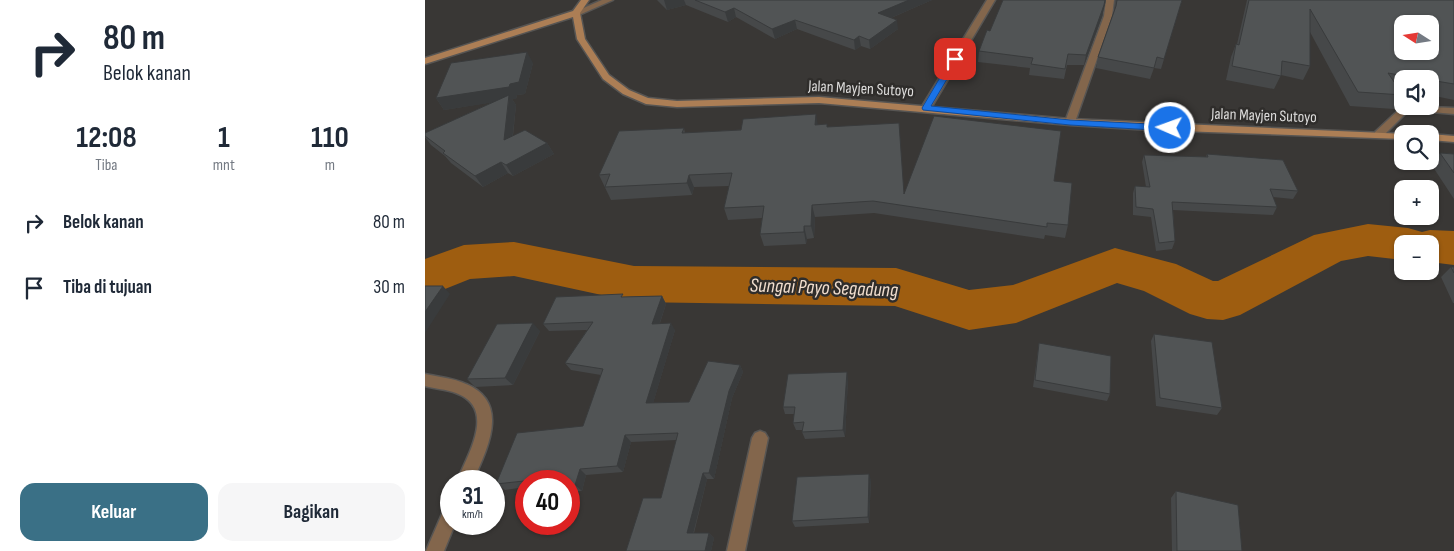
<!DOCTYPE html>
<html lang="id">
<head>
<meta charset="utf-8">
<style>
	:root { --surface:#fff; --page:#f6f6f7; --text:#1f2937; --muted:#747a83; --accent:#3a7086 }
	body { margin:0; font-family:"Sofia Sans Condensed",sans-serif; background:var(--page); color:var(--text); height:100vh; display:flex; flex-direction:column; font-size:19px; white-space:nowrap }
	* { box-sizing:border-box; margin:0 }
	p { font-size:16px; color:var(--muted) }
	.icon { flex:none; width:28px; height:28px; fill:none; stroke:currentColor; stroke-width:2; stroke-linecap:round; stroke-linejoin:round }
	.map { position:relative; flex:1; overflow:hidden }
	.details { display:flex; flex-direction:column; background:var(--surface); width:425px }
	.details>* { flex:none }
	.top-card { background:#fff; color:var(--text); overflow:hidden }
	.needle { width:32px; rotate:282deg }
	.fabs { position:absolute; left:969px; top:15px; display:grid; gap:10px }
	.fabs a { display:grid; place-items:center; width:45px; height:45px; border-radius:10px; background:var(--surface); box-shadow:0 1px 4px #0004; font-size:25px }
	.speed { position:absolute; left:15px; top:470px; display:flex; gap:10px; font-size:25px; font-weight:700; text-align:center }
	.speed>* { display:grid; place-content:center; width:65px; height:65px; border-radius:50%; background:var(--surface); box-shadow:0 1px 4px #0004; line-height:1 }
	.speed small { font-size:12px; font-weight:400 }
	.speed .limit { border:8px solid #d22; background:#fff; color:#111 }
	.pin { position:absolute; display:grid; place-items:center; width:42px; height:42px; color:#fff; margin:-21px; border-radius:10px; box-shadow:0 2px 8px #0006 }
	.me { position:absolute; width:55px; margin:-28px; rotate:272deg; stroke-linejoin:round; filter:drop-shadow(0 0 4px #0008) }
	.turn { display:flex; align-items:center; gap:18px; height:105px; padding:0 20px; font-size:22px }
	.turn .icon { width:65px; height:65px; stroke-width:2.5 }
	.turn b { display:block; font-size:35px; line-height:42px }
	.eta { display:flex; justify-content:space-evenly; align-items:center; height:85px; text-align:center }
	.eta b { font-size:30px; font-weight:700; line-height:35px }
	.primary-button { display:flex; gap:10px; margin-top:auto; padding:10px 20px }
	.primary-button a { flex:1; height:58px; border-radius:15px; background:var(--accent); color:#fff; font-size:20px; font-weight:700; line-height:58px; text-align:center }
	.primary-button a+a { background:var(--page); color:var(--text) }
	ul { padding:0; list-style:none }
	li { display:flex; align-items:center; gap:15px; height:65px; padding:0 20px }
	li div { flex:1 }
	li b { display:block; font-size:19px }
	li em { font-style:normal }
	main { display:flex; flex:1; min-height:0 }
	.map>svg:first-child { display:block }
	.lines { fill:none; stroke-linecap:round; stroke-linejoin:round }
	.river { fill:#9e5d10; fill-rule:evenodd }
	.lane-casing { stroke:#575553; stroke-width:3 }
	.street-casing { stroke:#575553; stroke-width:3 }
	.secondary-casing { stroke:#575553; stroke-width:3 }
	.lane { fill:#83664c; fill-rule:evenodd }
	.street { fill:#83664c; fill-rule:evenodd }
	.secondary { fill:#ac7e55; fill-rule:evenodd }
	.wall { fill:#464849 }
	.shaded-wall { fill:#393b3c }
	.building { fill:#515455; stroke:#393b3c; fill-rule:evenodd }
	.route { fill:#1a73e8; stroke:#114b97 }
	.labels { text-anchor:middle; dominant-baseline:central; stroke-width:5; stroke-linejoin:round; paint-order:stroke }
	.far-street-label { font-size:16px; fill:#dddcdb; stroke:#2f2d2b }
	.water-label { font-size:20px; font-style:italic; fill:#f1dece; stroke:#2f2d2b }
</style>
</head>
<body>
<main>
<section class="details">
<div class="top-card">
<div class="turn"><svg class="icon" aria-label="right" viewBox="0 0 24 24"><path d="M7 20v-9h11M14 6l5 5-5 5"/></svg><div><b>80 m</b>Belok kanan</div></div>
</div>
<div class="eta">
<div><b>12:08</b><p>Tiba</p></div>
<div><b>1</b><p>mnt</p></div>
<div><b>110</b><p>m</p></div>
</div>
<ul>
<li><svg class="icon" aria-label="right" viewBox="0 0 24 24"><path d="M7 20v-9h11M14 6l5 5-5 5"/></svg><div><b>Belok kanan</b></div><em>80 m</em></li>
<li><svg class="icon" aria-label="arrive" viewBox="0 0 24 24"><path d="M6 21V4h12l-3 4 3 4H6"/></svg><div><b>Tiba di tujuan</b></div><em>30 m</em></li>
</ul>
<div class="primary-button"><a>Keluar</a><a>Bagikan</a></div>
</section>
<div class="map">
<svg width="1029" height="551" viewBox="0 0 1029 551">
	<rect width="100%" height="100%" fill="#393735"/>
	<g class="lines">
		<!-- river -->
		<path class="river" d="M943,224L983,228L997,232L1005,230L1029,231V265L1005,262V244H978V260L943,256L916,261L815,315L798,320L782,319L765,314L719,291L692,283L591,323L544,330L470,306L209,302L89,276L45,279L0,297V259L39,245L89,242L209,266L471,268L544,290L588,285L690,248L751,264L788,281H793L889,235Z"/>
		<defs>
			<path id="lane" d="M177,0H188L154,15L147,13Z
				M681,0H689L687,16L650,122L648,124H642L640,122L679,16Z
				M978,106L1029,108V114L984,110L958,136H950V132Z"/>
			<path id="street" d="M562,0H570L506,108L501,111L498,110L496,108Z
				M0,374C14,377 28,378 41,384C86,403 62,449 48,481H32C43,454 72,408 31,393C21,389 10,389 0,386Z
				M335,431L340,433L343,438L320,551H302L327,438L330,433Z
				M26,505V524H30L19,551H1L20,507Z"/>
			<path id="secondary" d="M156,0H164L155,13L160,39L184,75L204,90L223,98L252,101L394,97L645,119L981,134H978V139L726,130L645,125L394,103L252,107L221,104L198,94L178,79L152,39L148,17L0,64V58L148,11Z
				M1005,134L1029,136V142L1005,140Z"/>
		</defs>
		<!-- lane casing -->
		<use href="#lane" class="lane-casing"/>
		<!-- street casing -->
		<use href="#street" class="street-casing"/>
		<!-- secondary casing -->
		<use href="#secondary" class="secondary-casing"/>
		<!-- lane -->
		<use href="#lane" class="lane"/>
		<!-- street -->
		<use href="#street" class="street"/>
		<!-- secondary -->
		<use href="#secondary" class="secondary"/>
	</g>
	<!-- wall -->
	<path class="wall" d="M232,0H507L466,18L473,29L445,49L436,46L430,50L372,29L350,39L311,17L303,22L261,5L242,10Z
		M681,0L677,16L659,65H642L639,79L604,75L605,68L553,62L554,51L565,31Z
		M690,0H757L736,69L729,68L725,79L671,68L673,57L689,11Z
		M822,0H1029V100L1005,95V79H978V90H974L978,94V96L969,109L925,106L885,32V66L878,80L856,75L849,89L801,80L806,57L811,44H812Z
		M108,63L100,94L92,95L91,99H87L91,105L88,136L122,143L129,154L88,176L83,173L58,187L26,163L20,156L6,145L0,137V133L68,102L19,110L11,98Z
		M393,125L403,127L479,194L629,181L643,225L640,238L620,235L619,239L449,213L390,217L389,238L382,239L381,244L339,246L335,234L337,218L303,220L299,208L304,186L269,187L267,195L186,200L174,175L259,128L260,133Z
		M1015,153L1029,154V199L1006,164Z
		M782,154L873,191L868,199L848,197L852,207L848,215L748,210L750,241L747,249L731,251L726,217L708,215V193L710,186L721,187L717,162L719,155L781,157Z
		M1026,267H1029V303H1028L1016,277Z
		M237,296L241,304L235,323L250,330L228,403L264,402L315,365L318,372L307,398L289,479H282L269,533H284L289,538L286,551H201L236,498L252,440L206,442L198,472L161,475L157,491L144,492V481H101V487L80,490L71,484L158,426L176,375L146,370L140,363L162,330L124,331L118,324L200,297Z
		M115,331L88,385L50,387L42,379Z
		M729,334L797,408L792,415L731,406L726,341Z
		M614,343L685,394L682,401L608,387Z
		M423,379L420,437L380,439L377,432V430H371L368,423L369,414H360L358,407Z
		M446,480L444,523L370,527L367,521Z
		M751,491L817,551H747L746,498Z"/>
	<!-- shaded-wall -->
	<path class="shaded-wall" d="M239,0H259L261,5L242,10Z
		M484,0H507L454,23L453,13Z
		M681,0L677,16L659,65L661,55Z
		M309,8L311,17L303,22L300,12Z
		M370,20L372,29L350,39L347,29Z
		M472,20L473,29L445,49L444,40Z
		M434,36L436,46L430,50L429,40Z
		M102,52L108,63L100,94L92,95L91,99H87L91,105L86,150L79,140L84,100L19,110L11,98Z
		M391,114L393,126L390,125Z
		M122,143L129,154L88,176L81,165Z
		M76,162L83,173L58,187L50,176Z
		M264,175L269,187L267,195L262,183Z
		M387,205L390,217L389,238L386,226Z
		M379,226L382,239L381,244L379,232Z
		M18,286L25,294L0,333V312Z
		M237,296L241,304L232,331L227,324Z
		M108,323L115,331L88,385L80,378Z
		M246,323L250,330L226,410L221,403Z
		M315,365L318,372L307,398L289,479L284,473L304,391Z
		M422,372L423,379L420,437L418,430Z
		M200,435L206,442L198,472L192,466Z
		M155,469L161,475L157,491L150,485Z
		M278,473L282,479L267,538L262,533Z
		M444,474L446,480L444,523L443,517Z
		M284,533L289,538L286,551H280Z"/>
	<!-- building -->
	<path class="building" d="M270,0H484L453,13L472,20L444,40L434,36L429,40L370,20L347,29L309,8L300,12Z
		M578,0H680L679,5L661,55L643,54L640,69L606,64L608,58L554,51L562,30L565,31Z
		M692,0H757L739,59L732,57L729,68L673,57L691,6Z
		M824,0H1029V84L1005,80V79H997L963,73L978,95L933,92L885,9V66L857,61L856,76L807,66L811,44L814,45ZM978,24H1005V51H978Z
		M102,52L94,82L85,84L84,87L11,98L26,63Z
		M84,95L79,140L100,130L122,143L81,165L76,162L50,176L18,153L20,151L0,136V133Z
		M391,114L390,125L402,124V127L474,123L479,194L509,116L636,131L629,181L647,183L643,225L622,223V227L448,201L387,205L386,226H379V232L335,234L339,206L299,208L307,173L264,175L262,183L180,187L185,174L174,175L194,131L259,128L257,133L316,130L318,119Z
		M1015,153L1029,154V173Z
		M782,154L858,160L873,191L845,189L852,207L747,202L750,241L734,243L728,209L711,207L710,186L725,187L719,155L783,157Z
		M1026,267H1029V273Z
		M0,286H18L0,312Z
		M198,294L196,297L237,296L227,324L246,323L221,403L264,402L283,361L315,365L304,391L284,473H278L262,533H284L280,551H201L218,498H236L253,433L200,435L192,466L155,469L150,485L144,486V481H126L127,478L71,484L92,433L158,426L178,369L140,363L168,322L118,324L131,297Z
		M108,323L80,378L42,379L72,324Z
		M729,334L787,342L797,408L735,398Z
		M614,343L686,356L685,394L610,380Z
		M422,372L418,430L377,432L379,422L368,423L370,407H358L363,374Z
		M444,474L443,517L367,521L372,477Z
		M751,491L813,505L817,551H752Z"/>
	<!-- route -->
	<path class="route" d="M530,56L534,59L506,106L645,120L745,125L750,128L745,131L645,125L498,110L497,108L526,59Z"/>
	<g class="labels">
		<!-- far-street labels -->
		<g class="far-street-label">
			<text transform="translate(436 89) rotate(3)">Jalan Mayjen Sutoyo</text>
			<text transform="translate(839 116) rotate(2)">Jalan Mayjen Sutoyo</text>
		</g>
		<!-- water labels -->
		<g class="water-label">
			<text transform="translate(399 288) rotate(2)">Sungai Payo Segadung</text>
		</g>
	</g>
</svg>
<div class="fabs">
<a><svg class="needle" viewBox="-14 -14 28 28"><path d="M0-13l5 13h-10z" fill="#e53935"/><path d="M0 13l5-13h-10z" fill="#747a83"/></svg></a>
<a><svg class="icon" aria-label="sound" viewBox="0 0 24 24"><path d="M4 9h4l5-4v14l-5-4H4zM17 9q2 3 0 6"/></svg></a>
<a><svg class="icon" aria-label="search" viewBox="0 0 24 24"><circle cx="10" cy="10" r="6"/><path d="M15 15l6 6"/></svg></a>
<a>+</a>
<a>−</a>
</div>
<div class="speed"><div>31<small>km/h</small></div><div class="limit">40</div></div>
<div class="pin" style="left:530px;top:59px;background:#d93025"><svg class="icon" aria-label="arrive" viewBox="0 0 24 24"><path d="M6 21V4h12l-3 4 3 4H6"/></svg></div>
<svg class="me" style="left:745px;top:128px" viewBox="-20 -20 40 40"><circle r="17" fill="#1a73e8" stroke="#fff" stroke-width="3"/><path d="M0-11L8 9 0 5-8 9z" fill="#fff"/></svg>
</div>
</main>
</body>
</html>
